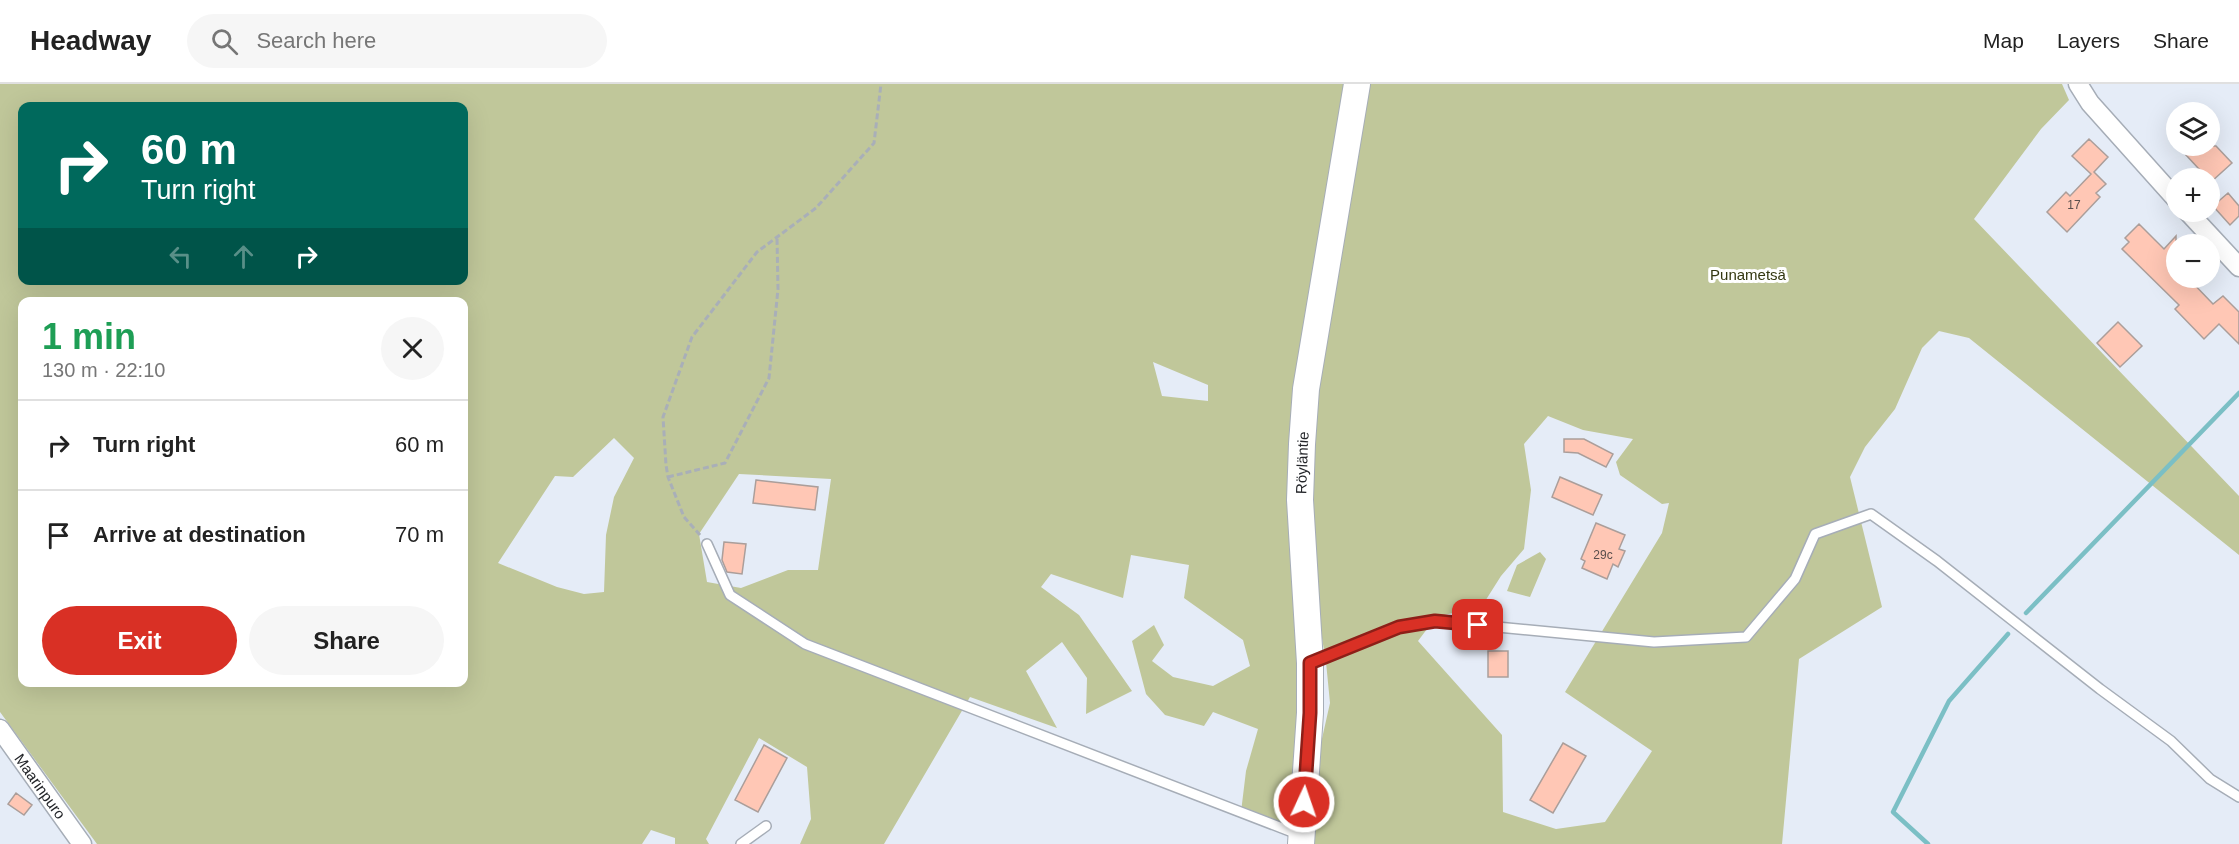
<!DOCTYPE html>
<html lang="en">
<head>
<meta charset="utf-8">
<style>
	:root { --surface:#fff; --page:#f6f6f6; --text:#222; --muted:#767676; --line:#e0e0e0; --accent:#d93025 }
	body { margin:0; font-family:Arial,sans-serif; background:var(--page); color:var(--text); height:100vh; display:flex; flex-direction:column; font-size:22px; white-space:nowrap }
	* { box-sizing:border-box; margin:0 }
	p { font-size:20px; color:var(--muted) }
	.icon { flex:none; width:33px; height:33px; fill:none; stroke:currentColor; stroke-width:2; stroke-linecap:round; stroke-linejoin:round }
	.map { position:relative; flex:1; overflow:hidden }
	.drawer { position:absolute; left:18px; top:213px; width:450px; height:390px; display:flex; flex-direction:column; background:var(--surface); border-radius:12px; box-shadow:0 6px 24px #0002 }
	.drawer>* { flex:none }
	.hud { position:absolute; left:18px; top:18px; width:450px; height:183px; border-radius:12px; box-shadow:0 6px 24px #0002; background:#00695c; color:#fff; overflow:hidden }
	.tools { position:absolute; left:2166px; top:18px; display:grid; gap:12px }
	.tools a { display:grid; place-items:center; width:54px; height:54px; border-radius:50%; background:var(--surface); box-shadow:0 6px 24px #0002; font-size:30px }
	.pin { position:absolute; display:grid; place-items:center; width:51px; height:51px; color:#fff; margin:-26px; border-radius:12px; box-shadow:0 3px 9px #0006 }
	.me { position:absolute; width:66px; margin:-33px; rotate:3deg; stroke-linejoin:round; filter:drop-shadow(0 0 4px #0008) }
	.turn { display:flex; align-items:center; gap:21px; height:126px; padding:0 24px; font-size:27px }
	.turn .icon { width:78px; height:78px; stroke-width:2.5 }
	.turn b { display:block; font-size:42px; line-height:51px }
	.lanes { display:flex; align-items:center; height:57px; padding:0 24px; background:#0003; justify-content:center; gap:30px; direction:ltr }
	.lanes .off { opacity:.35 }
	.round { display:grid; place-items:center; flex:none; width:63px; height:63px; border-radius:32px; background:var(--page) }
	.headline { display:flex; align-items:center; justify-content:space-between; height:102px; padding:0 24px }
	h1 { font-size:36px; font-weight:800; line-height:45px; color:#1e9e55 }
	.button { display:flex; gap:12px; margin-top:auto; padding:12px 24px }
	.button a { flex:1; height:69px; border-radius:36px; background:var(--accent); color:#fff; font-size:24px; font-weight:800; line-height:69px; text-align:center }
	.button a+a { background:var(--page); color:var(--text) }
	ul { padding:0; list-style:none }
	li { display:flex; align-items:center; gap:18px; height:90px; padding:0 24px; border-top:2px solid var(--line) }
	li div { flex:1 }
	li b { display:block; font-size:22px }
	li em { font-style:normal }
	header { display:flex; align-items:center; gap:36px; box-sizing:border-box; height:84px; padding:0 30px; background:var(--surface); border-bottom:2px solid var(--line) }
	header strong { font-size:28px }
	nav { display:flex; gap:33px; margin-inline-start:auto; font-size:21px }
	.search { width:420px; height:54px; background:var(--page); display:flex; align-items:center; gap:15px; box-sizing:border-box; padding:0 21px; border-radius:33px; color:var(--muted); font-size:22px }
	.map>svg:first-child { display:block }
	.green { fill:#c0c79a; fill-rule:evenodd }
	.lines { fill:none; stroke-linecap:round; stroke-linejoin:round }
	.stream { stroke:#7bbfc5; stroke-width:4.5 }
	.building { fill:#ffc7b5; stroke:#ab9e9a; stroke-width:1.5 }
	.lane-casing { stroke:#a6adb7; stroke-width:12 }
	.street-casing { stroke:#a6adb7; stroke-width:21 }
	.secondary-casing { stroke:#a6adb7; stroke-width:28 }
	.path { stroke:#a9afb8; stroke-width:3; stroke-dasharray:6 3; stroke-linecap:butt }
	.lane { stroke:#fff; stroke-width:9 }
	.street { stroke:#fff; stroke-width:18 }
	.secondary { stroke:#fff; stroke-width:26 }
	.route-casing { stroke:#8d1f18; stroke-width:15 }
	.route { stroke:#d93025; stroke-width:10 }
	.labels { text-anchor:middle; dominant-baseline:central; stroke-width:6; stroke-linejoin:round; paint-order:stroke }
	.number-label { font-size:12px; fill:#5a4e4c }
	.park-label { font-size:15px; fill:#333710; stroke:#fff }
	.street-label { font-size:15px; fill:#232529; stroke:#fff }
</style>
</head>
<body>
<header>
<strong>Headway</strong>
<div class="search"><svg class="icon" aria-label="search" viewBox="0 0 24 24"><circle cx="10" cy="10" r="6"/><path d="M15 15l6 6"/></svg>Search here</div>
<nav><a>Map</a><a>Layers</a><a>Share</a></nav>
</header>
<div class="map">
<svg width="2239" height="760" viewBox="0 0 2239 760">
	<rect width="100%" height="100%" fill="#e5ecf7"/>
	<!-- green -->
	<path class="green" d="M0,0H1357L1317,245L1302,748L1241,728L1246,687L1258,645L1213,628L1204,642L1165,631L1146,610L1132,557L1154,541L1164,561L1152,577L1173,593L1213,602L1250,582L1243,556L1184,514L1189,481L1131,471L1123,514L1051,490L1041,503L1079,531L1132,607L1086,630L1087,594L1062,558L1026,587L1057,644L970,613L884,760H800L811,735L807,683L759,654L706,755L709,760H675V754L651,746L642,760H97L0,628ZM22,22H464V196H22ZM22,218H464V598H22ZM1153,278L1208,301V317L1162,312ZM614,354L634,374L614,413L606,451L604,508L584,510L557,503L498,479L555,392L573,393ZM739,390L831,395L818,486H788L741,504L707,498L699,450Z
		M1370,0H2062L2069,16L2041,45L1974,135L2239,412V471L1969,254L1939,247L1922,264L1895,325L1865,363L1850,393L1882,523L1799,575L1782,760H1313L1321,659L1330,619L1326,578L1318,530L1311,407L1314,333ZM1548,332L1583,346L1633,355L1616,378L1620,391L1662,420L1669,419L1662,449L1565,608L1652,667L1605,738L1556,745L1503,728L1502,651L1418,557L1436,533L1482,522L1501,492L1524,465L1531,406L1524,360Z
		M1540,468L1546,475L1530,513L1507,507L1517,481Z"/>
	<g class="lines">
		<!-- stream -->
		<path class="stream" d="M2026,529L2239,309
			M1928,760L1893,728L1949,617L2008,550"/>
	</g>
	<!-- building -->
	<path class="building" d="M2089,55L2108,73L2094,88L2106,100L2096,109L2100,113L2067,148L2047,128L2066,108L2070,112L2091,90L2072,72Z
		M2196,62H2216L2232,79L2211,98L2186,71Z
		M2228,109L2239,122V132L2230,141L2213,122Z
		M2139,140L2164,165L2176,152V194H2188L2213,220L2223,212L2239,228V260L2219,240L2204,255L2175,225L2179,221L2122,165L2129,158L2125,154Z
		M2118,238L2142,262L2120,283L2097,259Z
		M1564,355H1584L1613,370L1606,383L1578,369L1564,368Z
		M1560,393L1602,411L1593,431L1552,413Z
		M756,396L818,403L815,426L753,419Z
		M1596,439L1625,451L1619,465L1625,467L1618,483L1613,480L1607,495L1582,484L1585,477L1581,475Z
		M724,458L746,460L742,490L727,488L722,476Z
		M1488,567H1508V593H1488Z
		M1563,659L1586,672L1553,729L1530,716Z
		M764,661L787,674L758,728L735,716Z
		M16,709L32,721L24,731L8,720Z"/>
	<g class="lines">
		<defs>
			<path id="lane" d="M707,460L730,511L805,560L1300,751
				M1312,578L1399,543L1435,537L1654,558L1746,553L1795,495L1815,450L1871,430L1937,477L2100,605L2171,657L2210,695L2239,713
				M741,760L766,742"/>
			<g id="street">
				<path d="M2078,0L2090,19L2176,115"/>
				<path d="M2188,128L2239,183"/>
				<path id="s1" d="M0,645L82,760"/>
			</g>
			<g id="secondary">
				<path id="s2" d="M1301,760L1310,629V579L1300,416L1302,360L1306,305L1357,0"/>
			</g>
		</defs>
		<!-- lane casing -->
		<use href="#lane" class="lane-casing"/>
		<!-- street casing -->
		<use href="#street" class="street-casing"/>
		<!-- secondary casing -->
		<use href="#secondary" class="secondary-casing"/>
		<!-- path -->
		<path class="path" d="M668,393L725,379L769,294L778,205L777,153
			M700,451L684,433L668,393L666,381L663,333L692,253L757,168L816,124L874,59L881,0"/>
		<!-- lane -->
		<use href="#lane" class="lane"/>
		<!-- street -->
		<use href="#street" class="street"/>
		<!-- secondary -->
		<use href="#secondary" class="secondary"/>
	</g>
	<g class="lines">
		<defs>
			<path id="route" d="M1304,718L1310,629V579L1399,543L1435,537L1478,541"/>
		</defs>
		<!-- route casing -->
		<use href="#route" class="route-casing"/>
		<!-- route -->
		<use href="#route" class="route"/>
	</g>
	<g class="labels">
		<!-- number labels -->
		<g class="number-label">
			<text x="2074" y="121">17</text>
			<text x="1603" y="471">29c</text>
		</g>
		<!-- park labels -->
		<g class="park-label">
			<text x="1748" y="190">Punametsä</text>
		</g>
		<!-- street labels -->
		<g class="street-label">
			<text stroke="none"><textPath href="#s2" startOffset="382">Röyläntie</textPath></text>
			<text stroke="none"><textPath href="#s1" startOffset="70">Maarinpuro</textPath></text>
		</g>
	</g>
</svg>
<div class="tools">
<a><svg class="icon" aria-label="layers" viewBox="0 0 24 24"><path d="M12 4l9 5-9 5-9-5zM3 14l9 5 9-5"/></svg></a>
<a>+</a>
<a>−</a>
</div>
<div class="pin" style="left:1478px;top:541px;background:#d93025"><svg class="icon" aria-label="arrive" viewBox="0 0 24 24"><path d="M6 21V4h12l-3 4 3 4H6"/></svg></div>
<svg class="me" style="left:1304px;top:718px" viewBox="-20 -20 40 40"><circle r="17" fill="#d93025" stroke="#fff" stroke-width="3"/><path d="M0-11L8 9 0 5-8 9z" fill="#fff"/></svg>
<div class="hud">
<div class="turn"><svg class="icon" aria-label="right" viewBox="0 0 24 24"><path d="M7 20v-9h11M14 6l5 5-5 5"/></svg><div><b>60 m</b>Turn right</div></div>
<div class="lanes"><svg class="icon off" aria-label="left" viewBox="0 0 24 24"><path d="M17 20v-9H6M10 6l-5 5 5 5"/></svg><svg class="icon off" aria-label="ahead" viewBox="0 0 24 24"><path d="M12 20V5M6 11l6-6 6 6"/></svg><svg class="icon" aria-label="right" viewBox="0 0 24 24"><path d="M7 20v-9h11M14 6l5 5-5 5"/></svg></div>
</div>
<section class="drawer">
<div class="headline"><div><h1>1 min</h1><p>130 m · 22:10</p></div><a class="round"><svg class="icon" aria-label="close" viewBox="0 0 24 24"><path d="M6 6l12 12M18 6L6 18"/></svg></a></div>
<ul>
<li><svg class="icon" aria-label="right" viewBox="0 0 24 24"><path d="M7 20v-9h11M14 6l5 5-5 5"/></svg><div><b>Turn right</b></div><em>60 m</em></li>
<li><svg class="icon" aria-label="arrive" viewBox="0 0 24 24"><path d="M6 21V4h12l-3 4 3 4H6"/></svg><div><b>Arrive at destination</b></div><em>70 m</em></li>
</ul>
<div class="button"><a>Exit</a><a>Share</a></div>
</section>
</div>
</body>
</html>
